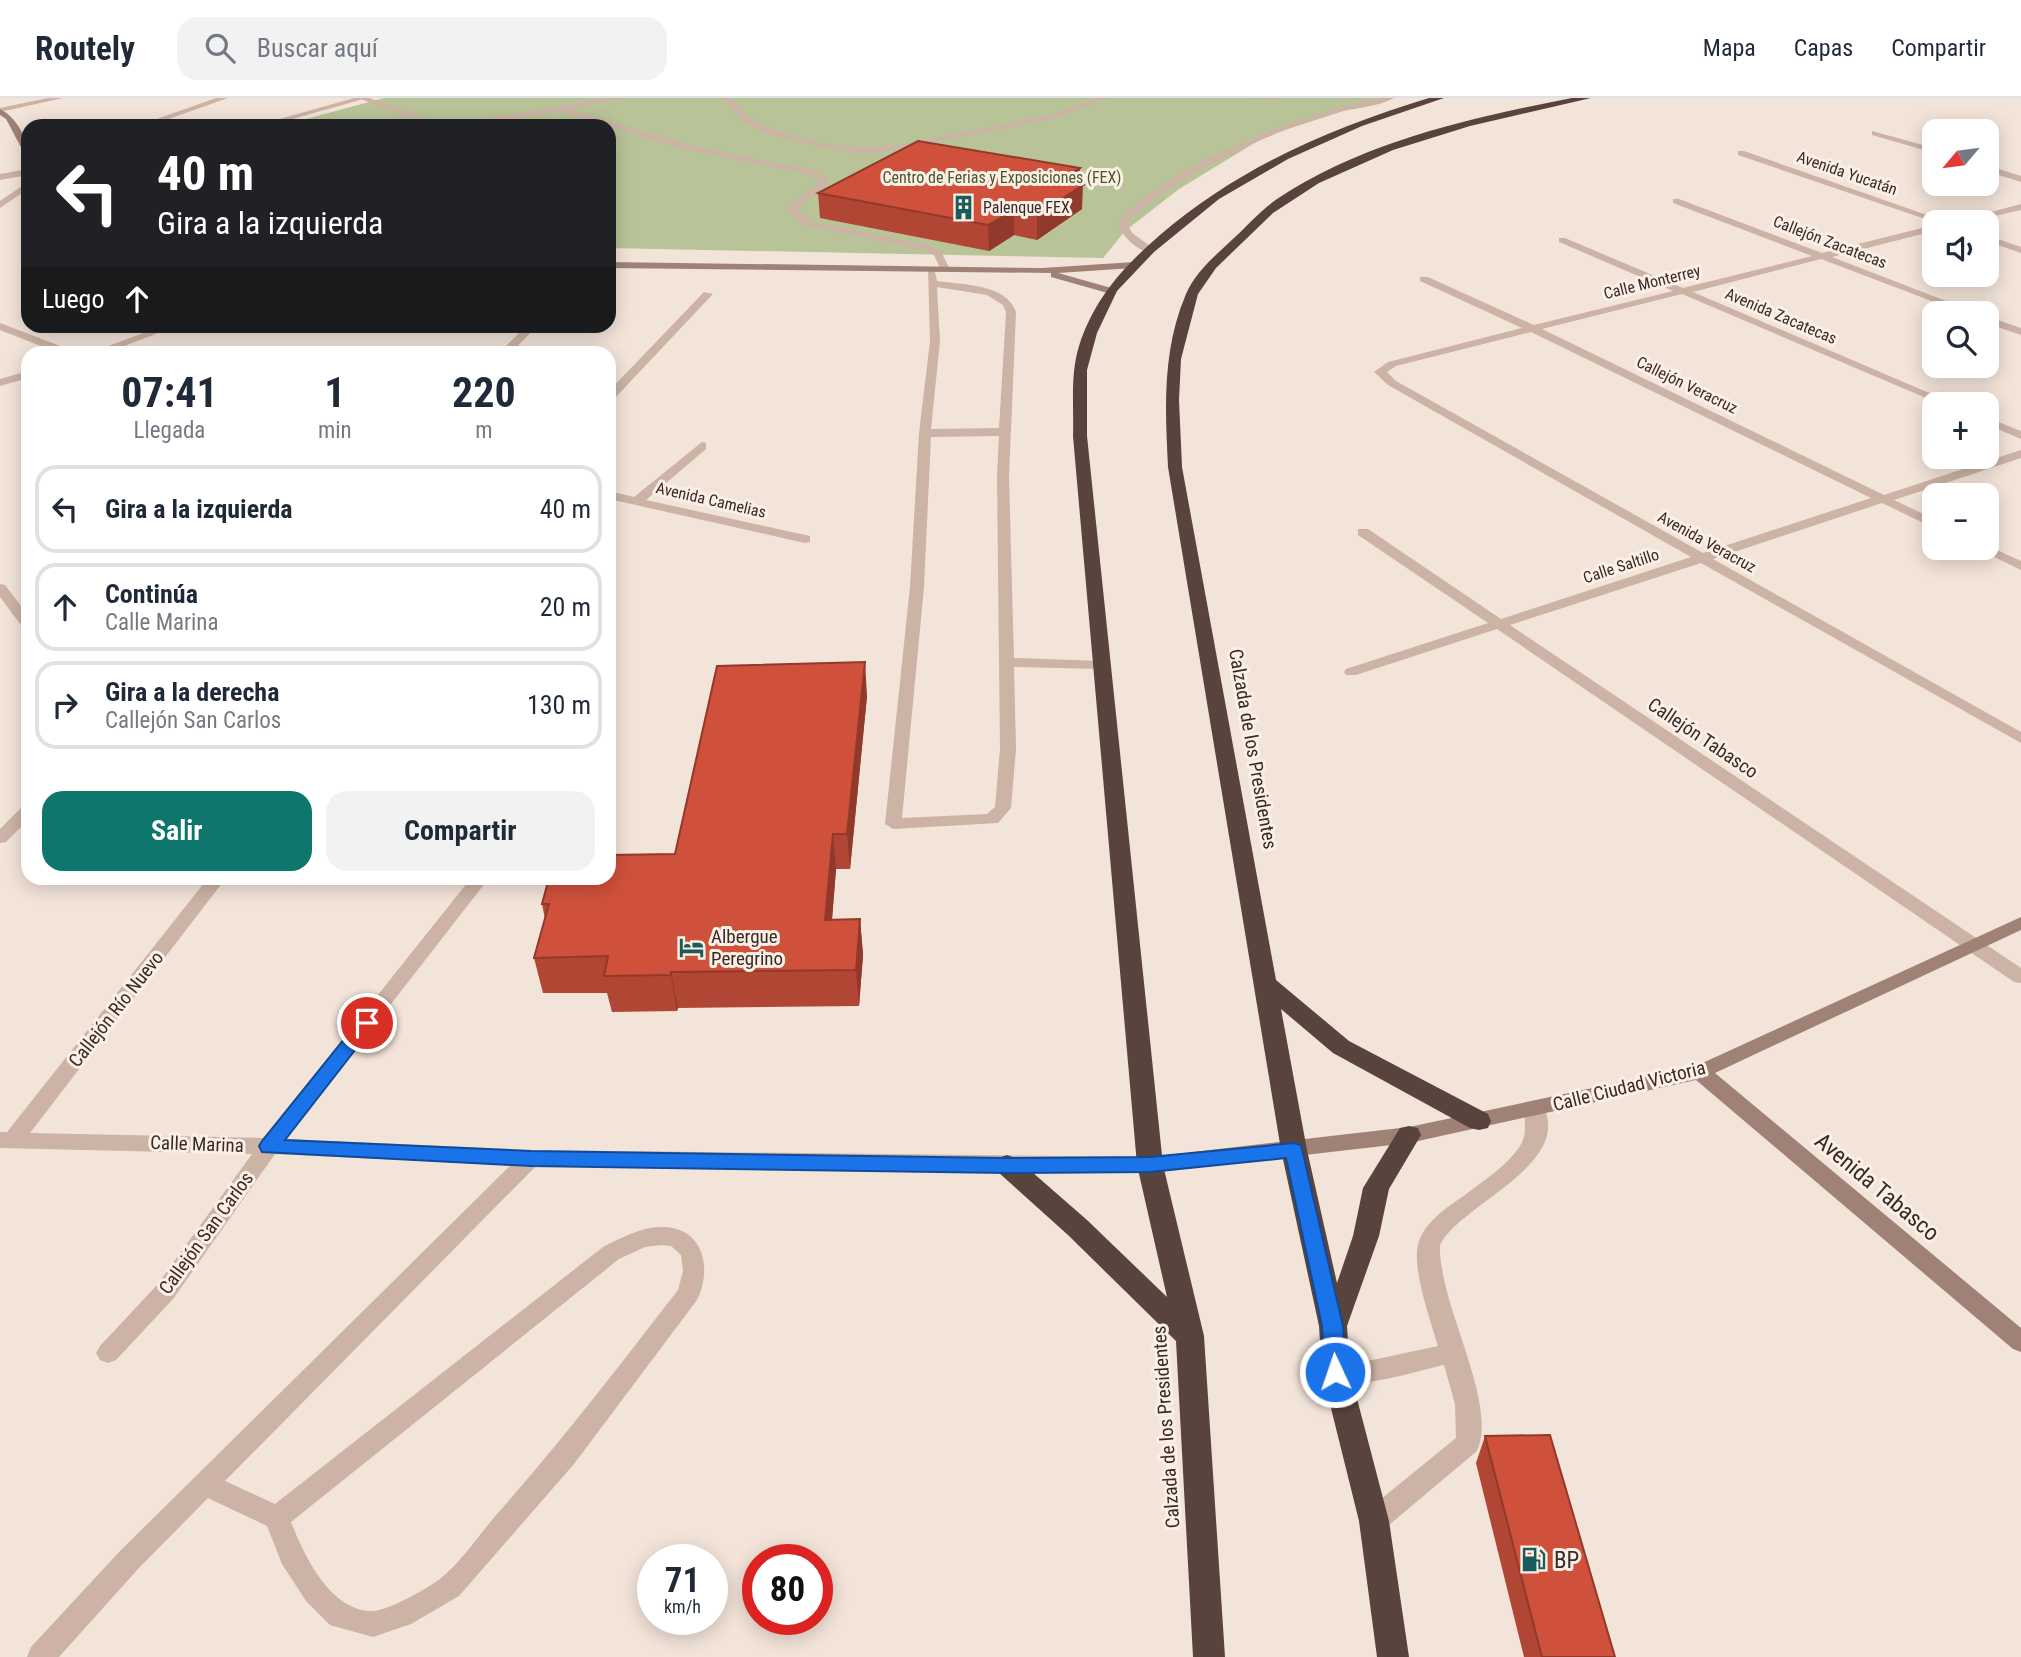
<!DOCTYPE html>
<html lang="es">
<head>
<meta charset="utf-8">
<style>
	:root { --surface:#fff; --page:#f2f2f3; --text:#1f2937; --muted:#747a83; --line:#e0e1e3; --accent:#0f766e }
	body { margin:0; font-family:"Roboto Condensed",sans-serif; background:var(--page); color:var(--text); height:100vh; display:flex; flex-direction:column; font-size:26px; white-space:nowrap }
	* { box-sizing:border-box; margin:0 }
	p { font-size:23px; color:var(--muted) }
	.icon { flex:none; width:38px; height:38px; fill:none; stroke:currentColor; stroke-width:2; stroke-linecap:round; stroke-linejoin:round }
	.map { position:relative; flex:1; overflow:hidden }
	.side { position:absolute; left:21px; top:248px; width:595px; height:539px; display:flex; flex-direction:column; background:var(--surface); border-radius:21px; box-shadow:0 4px 18px #0003 }
	.side>* { flex:none }
	.banner { position:absolute; left:21px; top:21px; width:595px; height:214px; border-radius:21px; box-shadow:0 4px 18px #0003; background:#202124; color:#fff; overflow:hidden }
	.needle { width:46px; rotate:241deg }
	.fabs { position:absolute; left:1922px; top:21px; display:grid; gap:14px }
	.fabs a { display:grid; place-items:center; width:77px; height:77px; border-radius:14px; background:var(--surface); box-shadow:0 4px 18px #0003; font-size:35px }
	.speed { position:absolute; left:637px; top:1446px; display:flex; gap:14px; font-size:35px; font-weight:700; text-align:center }
	.speed>* { display:grid; place-content:center; width:91px; height:91px; border-radius:50%; background:var(--surface); box-shadow:0 4px 18px #0003; line-height:1 }
	.speed small { font-size:18px; font-weight:400 }
	.speed .limit { border:10px solid #d22; background:#fff; color:#111 }
	.pin { position:absolute; display:grid; place-items:center; width:60px; height:60px; color:#fff; margin:-30px; border:4px solid #fff; border-radius:50%; box-shadow:0 2px 7px #0007 }
	.me { position:absolute; width:77px; margin:-38px; rotate:357deg; stroke-linejoin:round; filter:drop-shadow(0 0 5px #0008) }
	.turn { display:flex; align-items:center; gap:24px; height:147px; padding:0 21px; font-size:32px }
	.turn .icon { width:91px; height:91px; stroke-width:2.5 }
	.turn b { display:block; font-size:49px; line-height:60px }
	.then { display:flex; align-items:center; height:66px; padding:0 21px; background:#0003; gap:14px; font-size:26px }
	.eta { display:flex; justify-content:space-evenly; align-items:center; height:119px; text-align:center }
	.eta b { font-size:42px; font-weight:700; line-height:49px }
	.primary-button { display:flex; gap:14px; margin-top:auto; padding:14px 21px }
	.primary-button a { flex:1; height:80px; border-radius:21px; background:var(--accent); color:#fff; font-size:28px; font-weight:700; line-height:80px; text-align:center }
	.primary-button a+a { background:var(--page); color:var(--text) }
	ul { padding:0; list-style:none }
	li { display:flex; align-items:center; gap:21px; height:88px; margin:0 14px 10px; padding:0 7px; border:4px solid var(--line); border-radius:21px }
	li div { flex:1 }
	li b { display:block; font-size:26px }
	li em { font-style:normal }
	header { display:flex; align-items:center; gap:42px; box-sizing:border-box; height:98px; padding:0 35px; background:var(--surface); border-bottom:2px solid var(--line) }
	header strong { font-size:33px }
	nav { display:flex; gap:38px; margin-inline-start:auto; font-size:24px }
	.search { width:490px; height:63px; background:var(--page); display:flex; align-items:center; gap:18px; box-sizing:border-box; padding:0 24px; border-radius:21px; color:var(--muted); font-size:26px }
	.map>svg:first-child { display:block }
	.green { fill:#b9c398 }
	.lines { fill:none; stroke-linecap:round; stroke-linejoin:round }
	.lane { fill:#ccb3a5; fill-rule:evenodd }
	.street { fill:#ccb3a5; fill-rule:evenodd }
	.secondary { fill:#a08176; fill-rule:evenodd }
	.highway { fill:#59433d; fill-rule:evenodd }
	.wall { fill:#b24634 }
	.shaded-wall { fill:#91392a }
	.building { fill:#cf513c; stroke:#91392a; stroke-width:2 }
	.route { fill:#1a73e8; stroke:#114b97; stroke-width:2 }
	.labels { text-anchor:middle; dominant-baseline:central; stroke-width:6; stroke-linejoin:round; paint-order:stroke }
	.far-street-label { font-size:16px; fill:#372a27; stroke:#fbefe6 }
	.far-park-label { font-size:16px; fill:#4b5728; stroke:#fbefe6 }
	.far-poi-label { font-size:16px; fill:#372a27; stroke:#fbefe6; text-anchor:start }
	.street-label { font-size:19px; fill:#372a27; stroke:#fbefe6 }
	.poi-label { font-size:19px; fill:#372a27; stroke:#fbefe6; text-anchor:start }
	.near-street-label { font-size:23px; fill:#372a27; stroke:#fbefe6 }
	.near-poi-label { font-size:23px; fill:#372a27; stroke:#fbefe6; text-anchor:start }
</style>
</head>
<body>
<header>
<strong>Routely</strong>
<div class="search"><svg class="icon" aria-label="search" viewBox="0 0 24 24"><circle cx="10" cy="10" r="6"/><path d="M15 15l6 6"/></svg>Buscar aquí</div>
<nav><a>Mapa</a><a>Capas</a><a>Compartir</a></nav>
</header>
<div class="map">
<svg width="2021" height="1559" viewBox="0 0 2021 1559">
	<rect width="100%" height="100%" fill="#f3e4d9"/>
	<!-- green -->
	<path class="green" d="M384,0H1384L1266,38L1179,91L1125,133L1103,160L609,150V28H280Z"/>
	<g class="lines">
		<!-- lane -->
		<path class="lane" d="M358,0H369L427,20L458,26L605,0H622L570,11L692,48L817,73L828,81L825,89L797,110L809,123L931,148L941,153L950,172L942,174L934,157L925,152L803,127L792,118L787,109L818,86L819,82L811,77L687,52L559,13L473,28H445L422,24Z
			M722,0H730L749,19L773,32L821,45L864,50L899,47L1051,17L1097,0H1108L1053,21L899,51L864,56L821,49L767,36L743,23Z
			M1246,0H1280L1276,2Z
			M1378,0H1394C1376,10 1348,10 1327,17C1271,34 1165,82 1127,126L1132,135L1153,150V154C1138,155 1124,139 1117,126C1162,69 1307,14 1378,0Z
			M928,170H934L937,183C962,187 1006,185 1016,214L1009,379L1014,560L1102,563L1109,567L1102,571L1014,569L1016,651L1011,710L998,725L893,731L885,726L910,489L919,335L930,243ZM937,189L987,197L1003,207L1006,214L999,330L931,331L940,243ZM999,338L997,379L1000,651L995,709L987,716L902,720L924,489L931,339Z
			M1535,1003L1542,1006C1576,1066 1460,1106 1440,1147C1438,1206 1499,1305 1477,1353L1383,1432L1374,1435L1365,1432L1361,1423L1365,1414L1456,1340L1455,1306L1444,1267C1411,1274 1360,1293 1328,1281L1324,1274L1328,1267L1336,1264L1358,1265L1438,1248C1431,1224 1412,1171 1418,1147C1423,1125 1447,1109 1465,1097C1483,1083 1504,1070 1518,1051C1531,1034 1520,1020 1528,1006Z
			M531,1052L538,1054L542,1060L538,1066L225,1383L275,1406L603,1149C621,1140 641,1129 661,1129C703,1128 713,1170 697,1202L574,1366L459,1498L411,1526L373,1539L330,1527L306,1503L282,1466L267,1428L208,1400L138,1471L59,1559H27L31,1549L120,1453L524,1054ZM661,1147L671,1148L681,1157L683,1173L678,1192C619,1268 561,1344 497,1416C479,1437 462,1463 441,1480C427,1491 391,1511 374,1513C331,1515 304,1457 291,1424L619,1161L645,1149Z"/>
		<!-- street -->
		<path class="street" d="M48,0H63L0,14V10Z
			M216,0H228L149,28H137Z
			M354,0H367L268,28H255Z
			M1872,33L1934,50V55L1872,37Z
			M1738,53H1744L1947,124H1934L1738,57Z
			M1986,67L2021,78V84L1986,73Z
			M28,71V77L0,82V76Z
			M28,84V91L0,110V103Z
			M1673,101H1679L1822,155L1934,127V133L1832,159L1977,215H1963L1821,161L1693,194L1955,306H1940L1682,196L1542,231L1884,397L2021,352V360L1894,402L1934,421V430L1882,405L1713,461L2021,634V645L1701,465L1510,527L2021,870V885L2014,884L1497,531L1356,577H1346L1344,574L1346,571L1488,525L1358,437V431H1368L1501,521L1691,459L1388,287L1374,274L1388,264L1522,230L1420,183V179H1428L1534,227L1673,193L1559,144V140H1565L1683,190L1812,158L1673,105ZM1531,234L1871,400L1703,455L1396,283L1387,274L1396,268Z
			M2021,106V112L1969,124H1954Z
			M1986,137L2021,149V155L1986,143Z
			M704,194L713,196L613,302L609,303V293Z
			M1986,218L2021,230V237L1986,225Z
			M0,225L76,254L77,256H61L0,232Z
			M162,228H176L104,256H87Z
			M526,228H537L510,256H498Z
			M28,273V280L0,288V281Z
			M1986,319L2021,333V341L1986,326Z
			M702,344L706,345V351L646,402L810,438V444L805,445L609,401V393L634,399Z
			M1986,447L2021,463V472L1976,450H1986Z
			M0,486L5,487L28,517V531L23,530L0,499Z
			M28,708V722L6,744L0,745V731L22,709Z
			M208,780H226L30,1035L264,1040L471,780H489L286,1041L531,1052L1150,1059L1157,1061L1161,1067L1157,1073L1150,1075L531,1068L275,1056L173,1201L116,1262L108,1265L100,1262L96,1255L100,1248L157,1187L252,1056L0,1050V1034H7Z"/>
		<!-- secondary -->
		<path class="secondary" d="M0,11C16,19 28,40 28,58L24,55L6,21L0,17Z
			M609,164L1042,170L1134,164L1139,167L1134,170L1058,175L1115,191L1116,193L1111,196L1051,179V175L609,170Z
			M2021,819V832L1715,975L2021,1230V1254L2013,1251L1696,982L1409,1045L1150,1075L1143,1073L1139,1067L1143,1061L1150,1059L1409,1029L1696,968Z"/>
		<!-- highway -->
		<path class="highway" d="M1429,0H1444L1362,28L1288,61L1219,101L1154,154L1117,193L1097,235L1087,272V338L1163,1067L1204,1238L1225,1559H1193L1176,1243L1068,1137L998,1074L994,1067L998,1060L1007,1057L1016,1060L1087,1122L1167,1199L1137,1067L1073,338C1074,308 1070,277 1079,248C1094,201 1123,169 1160,137C1239,69 1331,30 1429,0Z
			M1572,0H1591L1470,28L1393,52L1319,85L1273,115L1216,170L1198,196L1181,261L1179,302L1182,369L1276,882L1349,943L1488,1016L1491,1023L1488,1030L1479,1032L1470,1030L1333,955L1281,911L1307,1052L1337,1185L1353,1138L1363,1090L1400,1030L1409,1028L1418,1030L1421,1037L1389,1091L1379,1138L1347,1228L1350,1274L1389,1423L1409,1559H1377L1359,1423L1322,1274L1319,1228L1281,1052L1168,369C1165,310 1162,252 1186,196C1196,173 1216,157 1234,140C1248,127 1261,112 1277,101C1365,43 1471,20 1572,0Z"/>
	</g>
	<!-- wall -->
	<path class="wall" d="M1080,70L1079,86L1082,111L1037,142L1014,137L989,153L820,120L818,95Z
		M867,598L850,771H836L832,822L860,821L863,857L859,908L678,910L677,913L612,914L607,895H543L534,860L545,821L542,806L675,756Z
		M1485,1338L1615,1559H1524L1476,1365Z"/>
	<!-- shaded-wall -->
	<path class="shaded-wall" d="M1080,70L1079,90L1083,87L1082,111L1037,142V117L1059,83Z
		M1014,112V137L989,153L988,127Z
		M865,564L867,598L850,771L847,736Z
		M833,736L836,771L829,858L825,822Z
		M860,821L863,857L859,908L856,872Z
		M671,874L678,910L677,913L671,877Z"/>
	<!-- building -->
	<path class="building" d="M918,43L1080,70L1059,83L1083,87L1037,117L1014,112L988,127L818,95Z
		M865,564L847,736H833L825,822L860,821L856,872L671,874V877L604,878L608,858L534,860L549,806H542L549,780H609V757L675,756L717,568Z
		M1550,1337L1615,1559H1542L1485,1338Z"/>
	<!-- route -->
	<path class="route" d="M367,918L373,920L376,925L373,929L285,1042L531,1053L1007,1060L1150,1059L1294,1045L1301,1047L1343,1228L1346,1274L1343,1281L1335,1283L1328,1281L1325,1274L1322,1228L1286,1060L1150,1074L1007,1075L531,1068L262,1054L259,1048L262,1043L361,920Z"/>
	<!-- icons -->
	<defs>
		<symbol id="building-bare" viewBox="-9 -9 18 18"><path d="M-4-6H4V6H1V3H-1V6H-4ZM-2.5-4.3h1.7v1.8h-1.7ZM.8-4.3h1.7v1.8H.8ZM-2.5-1h1.7V.8h-1.7ZM.8-1h1.7V.8H.8Z" fill="#195c59" stroke="#fbefe6" stroke-width="2.5" paint-order="stroke"/></symbol>
		<symbol id="hotel-bare" viewBox="-9 -9 18 18"><path d="M-6-4.5h1.5V1H6V5H4.5V3h-9V5H-6ZM-4 0a1.8 1.8 0 1 1 3.6 0ZM.5 0V-2.5h3Q6-2.5 6 0Z" fill="#195c59" stroke="#fbefe6" stroke-width="2.5" paint-order="stroke"/></symbol>
		<symbol id="fuel-bare" viewBox="-9 -9 18 18"><path d="M-5.5-6h7V0h2V4h1.3V-2.5L3-4.5l.8-.8L6-3V5H2.5V1h-1V6h-7ZM-4.2-4.7v3.2H.2V-4.7Z" fill="#195c59" stroke="#fbefe6" stroke-width="2.5" paint-order="stroke"/></symbol>
	</defs>
	<g fill-rule="evenodd">
		<use href="#building-bare" x="946" y="92" width="35" height="35"/>
		<use href="#hotel-bare" x="674" y="832" width="35" height="35"/>
		<use href="#fuel-bare" x="1516" y="1444" width="35" height="35"/>
	</g>
	<g class="labels">
		<!-- far-street labels -->
		<g class="far-street-label">
			<text transform="translate(1847 75) rotate(19)">Avenida Yucatán</text>
			<text transform="translate(1830 144) rotate(21)">Callejón Zacatecas</text>
			<text transform="translate(1652 184) rotate(-14)">Calle Monterrey</text>
			<text transform="translate(1781 218) rotate(23)">Avenida Zacatecas</text>
			<text transform="translate(1687 287) rotate(26)">Callejón Veracruz</text>
			<text transform="translate(711 402) rotate(13)">Avenida Camelias</text>
			<text transform="translate(1707 444) rotate(29)">Avenida Veracruz</text>
			<text transform="translate(1621 468) rotate(-18)">Calle Saltillo</text>
		</g>
		<!-- far-park labels -->
		<g class="far-park-label">
			<text x="1002" y="79">Centro de Ferias y Exposiciones (FEX)</text>
		</g>
		<!-- far-poi labels -->
		<g class="far-poi-label">
			<text x="983" y="109">Palenque FEX</text>
		</g>
		<!-- street labels -->
		<g class="street-label">
			<text transform="translate(1703 640) rotate(34)">Callejón Tabasco</text>
			<text transform="translate(1253 651) rotate(80)">Calzada de los Presidentes</text>
			<text transform="translate(116 911) rotate(-52)">Callejón Río Nuevo</text>
			<text transform="translate(1629 988) rotate(-14)">Calle Ciudad Victoria</text>
			<text transform="translate(197 1046) rotate(2)">Calle Marina</text>
			<text transform="translate(206 1135) rotate(-54)">Callejón San Carlos</text>
			<text transform="translate(1166 1329) rotate(-94)">Calzada de los Presidentes</text>
		</g>
		<!-- poi labels -->
		<g class="poi-label">
			<text x="711" y="838">Albergue<tspan x="711" dy="22">Peregrino</tspan></text>
		</g>
		<!-- near-street labels -->
		<g class="near-street-label">
			<text transform="translate(1877 1089) rotate(40)">Avenida Tabasco</text>
		</g>
		<!-- near-poi labels -->
		<g class="near-poi-label">
			<text x="1554" y="1462">BP</text>
		</g>
	</g>
</svg>
<div class="fabs">
<a><svg class="needle" viewBox="-14 -14 28 28"><path d="M0-13l5 13h-10z" fill="#e53935"/><path d="M0 13l5-13h-10z" fill="#747a83"/></svg></a>
<a><svg class="icon" aria-label="sound" viewBox="0 0 24 24"><path d="M4 9h4l5-4v14l-5-4H4zM17 9q2 3 0 6"/></svg></a>
<a><svg class="icon" aria-label="search" viewBox="0 0 24 24"><circle cx="10" cy="10" r="6"/><path d="M15 15l6 6"/></svg></a>
<a>+</a>
<a>−</a>
</div>
<div class="speed"><div>71<small>km/h</small></div><div class="limit">80</div></div>
<div class="pin" style="left:367px;top:925px;background:#d93025"><svg class="icon" aria-label="arrive" viewBox="0 0 24 24"><path d="M6 21V4h12l-3 4 3 4H6"/></svg></div>
<svg class="me" style="left:1335px;top:1274px" viewBox="-20 -20 40 40"><circle r="17" fill="#1a73e8" stroke="#fff" stroke-width="3"/><path d="M0-11L8 9 0 5-8 9z" fill="#fff"/></svg>
<div class="banner">
<div class="turn"><svg class="icon" aria-label="left" viewBox="0 0 24 24"><path d="M17 20v-9H6M10 6l-5 5 5 5"/></svg><div><b>40 m</b>Gira a la izquierda</div></div>
<div class="then">Luego<svg class="icon" aria-label="ahead" viewBox="0 0 24 24"><path d="M12 20V5M6 11l6-6 6 6"/></svg></div>
</div>
<section class="side">
<div class="eta">
<div><b>07:41</b><p>Llegada</p></div>
<div><b>1</b><p>min</p></div>
<div><b>220</b><p>m</p></div>
</div>
<ul>
<li><svg class="icon" aria-label="left" viewBox="0 0 24 24"><path d="M17 20v-9H6M10 6l-5 5 5 5"/></svg><div><b>Gira a la izquierda</b></div><em>40 m</em></li>
<li><svg class="icon" aria-label="ahead" viewBox="0 0 24 24"><path d="M12 20V5M6 11l6-6 6 6"/></svg><div><b>Continúa</b><p>Calle Marina</p></div><em>20 m</em></li>
<li><svg class="icon" aria-label="right" viewBox="0 0 24 24"><path d="M7 20v-9h11M14 6l5 5-5 5"/></svg><div><b>Gira a la derecha</b><p>Callejón San Carlos</p></div><em>130 m</em></li>
</ul>
<div class="primary-button"><a>Salir</a><a>Compartir</a></div>
</section>
</div>
</body>
</html>
